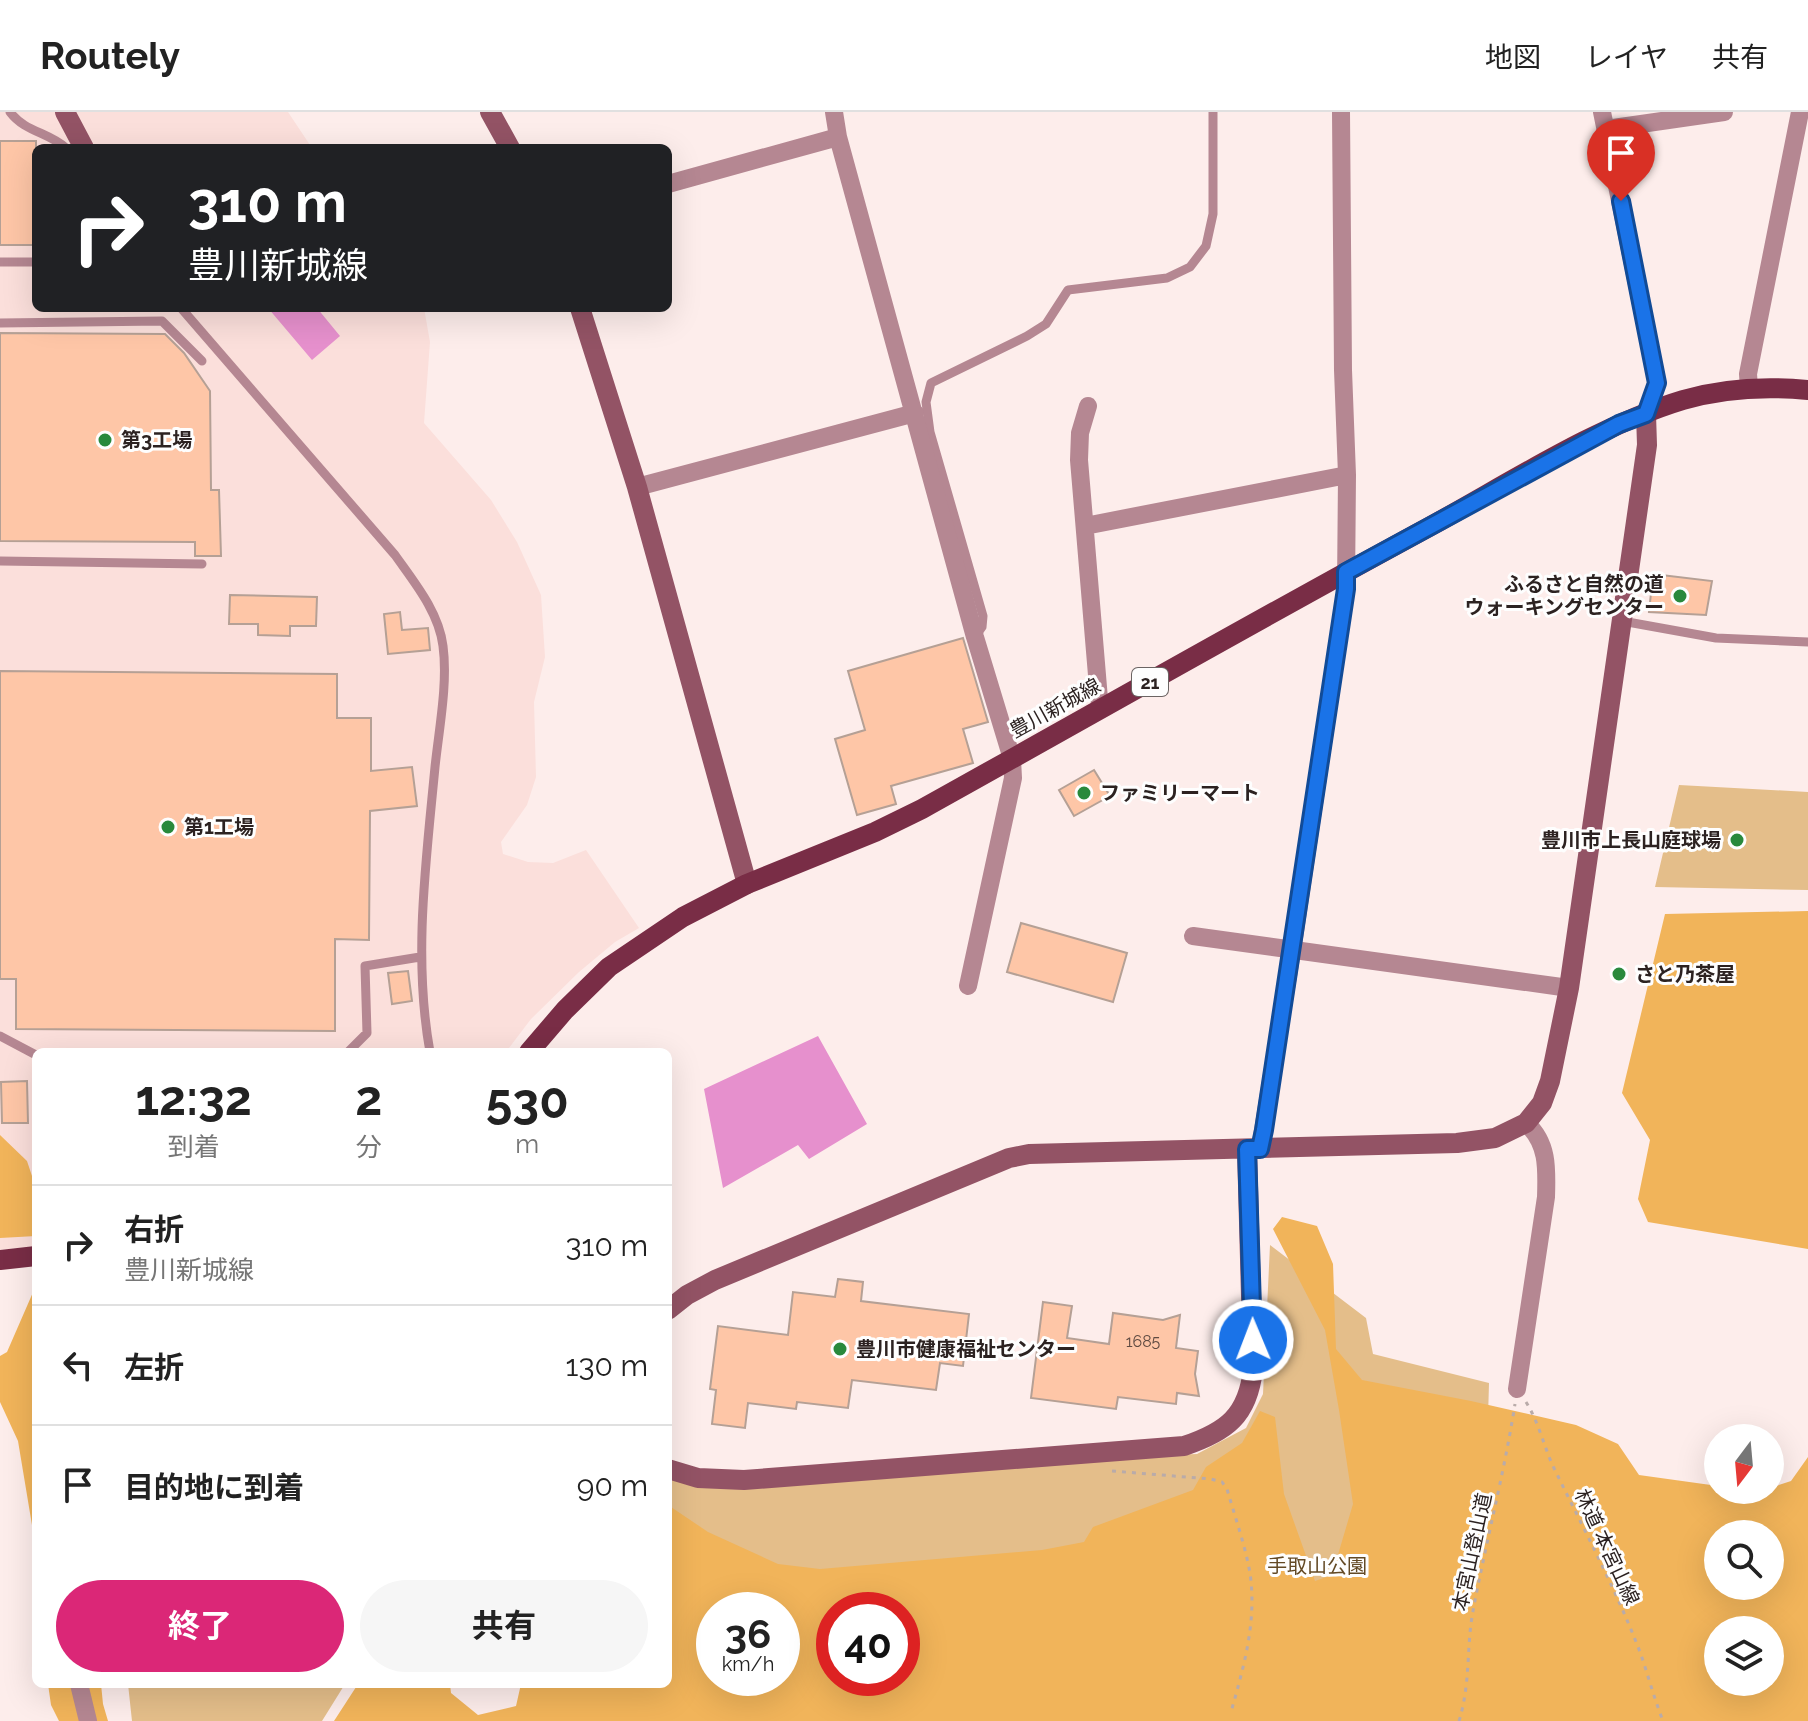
<!DOCTYPE html>
<html lang="ja">
<head>
<meta charset="utf-8">
<style>
	:root { --surface:#fff; --page:#f6f6f6; --text:#222; --muted:#767676; --line:#e0e0e0; --accent:#db2777 }
	body { margin:0; font-family:Raleway,"Noto Sans JP",sans-serif; background:var(--page); color:var(--text); height:100vh; display:flex; flex-direction:column; font-size:30px; white-space:nowrap }
	* { box-sizing:border-box; margin:0 }
	p { font-size:26px; color:var(--muted) }
	.icon { flex:none; width:44px; height:44px; fill:none; stroke:currentColor; stroke-width:2; stroke-linecap:round; stroke-linejoin:round }
	.map { position:relative; flex:1; overflow:hidden }
	.panel { position:absolute; left:32px; top:936px; width:640px; height:640px; display:flex; flex-direction:column; background:var(--surface); border-radius:12px; box-shadow:0 8px 32px #0002 }
	.panel>* { flex:none }
	.banner { position:absolute; left:32px; top:32px; width:640px; height:168px; border-radius:12px; box-shadow:0 8px 32px #0002; background:#202124; color:#fff; overflow:hidden }
	.needle { width:52px; rotate:196deg }
	.controls { position:absolute; left:1704px; top:1312px; display:grid; gap:16px }
	.controls a { display:grid; place-items:center; width:80px; height:80px; border-radius:50%; background:var(--surface); box-shadow:0 8px 32px #0002; font-size:40px }
	.speed { position:absolute; left:696px; top:1480px; display:flex; gap:16px; font-size:40px; font-weight:700; text-align:center }
	.speed>* { display:grid; place-content:center; width:104px; height:104px; border-radius:50%; background:var(--surface); box-shadow:0 8px 32px #0002; line-height:1 }
	.speed small { font-size:20px; font-weight:400 }
	.speed .limit { border:12px solid #d22; background:#fff; color:#111 }
	.pin { position:absolute; display:grid; place-items:center; width:68px; height:68px; color:#fff; margin:-82px -34px; border-radius:50% 50% 50% 0; rotate:-45deg; box-shadow:0 0 8px #0007 }
	.pin .icon { rotate:45deg }
	.me { position:absolute; width:88px; margin:-44px; rotate:359deg; stroke-linejoin:round; filter:drop-shadow(0 0 6px #0008) }
	.turn { display:flex; align-items:center; gap:28px; height:168px; padding:0 24px; font-size:36px }
	.turn .icon { width:104px; height:104px; stroke-width:2.5 }
	.turn b { display:block; font-size:56px; line-height:68px }
	.eta { display:flex; justify-content:space-evenly; align-items:center; height:136px; text-align:center }
	.eta b { font-size:48px; font-weight:700; line-height:56px }
	.action { display:flex; gap:16px; margin-top:auto; padding:16px 24px }
	.action a { flex:1; height:92px; border-radius:48px; background:var(--accent); color:#fff; font-size:32px; font-weight:700; line-height:92px; text-align:center }
	.action a+a { background:var(--page); color:var(--text) }
	ul { padding:0; list-style:none }
	li { display:flex; align-items:center; gap:24px; height:120px; padding:0 24px; border-top:2px solid var(--line) }
	li div { flex:1 }
	li b { display:block; font-size:30px }
	li em { font-style:normal }
	header { display:flex; align-items:center; gap:48px; box-sizing:border-box; height:112px; padding:0 40px; background:var(--surface); border-bottom:2px solid var(--line) }
	header strong { font-size:38px }
	nav { display:flex; gap:44px; margin-inline-start:auto; font-size:28px }
	.map>svg:first-child { display:block }
	.built { fill:#fbdfdb }
	.green { fill:#e4be8a; fill-rule:evenodd }
	.forest { fill:#f1b45a; fill-rule:evenodd }
	.water { fill:#e690cd }
	.building { fill:#fec6a7; stroke:#b5a095; stroke-width:2 }
	.lines { fill:none; stroke-linecap:round; stroke-linejoin:round }
	.path { stroke:#b9aba9; stroke-width:3; stroke-dasharray:4 6; stroke-linecap:butt }
	.lane { stroke:#b58792; stroke-width:9 }
	.street { stroke:#b58792; stroke-width:18 }
	.secondary { stroke:#935365; stroke-width:20 }
	.primary { stroke:#792d46; stroke-width:20 }
	.route-casing { stroke:#114b97; stroke-width:20 }
	.route { stroke:#1a73e8; stroke-width:14 }
	.poi-dot { fill:#29893c; stroke:#fefefe; stroke-width:3 }
	.labels { text-anchor:middle; dominant-baseline:central; stroke-width:6; stroke-linejoin:round; paint-order:stroke }
	.number-label { font-size:16px; fill:#604b42 }
	.shield { fill:#fefefe; stroke:#6b6463; stroke-width:2 }
	.shield-label { font-size:18px; font-weight:bold; fill:#2c2221 }
	.poi-label { font-size:20px; font-weight:bold; fill:#2c2221; stroke:#fefefe; text-anchor:start }
	.street-label { font-size:20px; fill:#2c2221; stroke:#fefefe }
	.park-label { font-size:20px; fill:#644a25; stroke:#fefefe }
</style>
</head>
<body>
<header>
<strong>Routely</strong>
<nav><a>地図</a><a>レイヤ</a><a>共有</a></nav>
</header>
<div class="map">
<svg width="1808" height="1609" viewBox="0 0 1808 1609">
	<rect width="100%" height="100%" fill="#fdedeb"/>
	<!-- built -->
	<path class="built" d="M0,0H288L312,36H36V196H424L430,230L424,311L491,388L517,430L541,483L545,545L534,590L536,665L527,693L501,730L503,742L528,750L553,751L586,738L639,816L615,830L579,860L531,907L506,940H36V1134L0,1138Z"/>
	<!-- green -->
	<path class="green" d="M1679,673L1808,680V778L1655,775Z
		M1270,1133L1366,1206L1373,1242L1489,1271L1485,1412L1448,1597L535,1609L518,1572H668V1365L1197,1342L1246,1316L1263,1282ZM714,1498H782V1566H714ZM834,1498H902V1566H834Z
		M128,1572H345L322,1609H132Z"/>
	<!-- forest -->
	<path class="forest" d="M1808,799V1137L1648,1110L1638,1087L1650,1028L1622,981L1665,802Z
		M0,1023L27,1049L36,1076V1124L0,1126Z
		M1282,1105L1317,1114L1333,1152L1336,1237L1362,1268L1471,1289L1576,1313L1618,1332L1639,1363L1718,1374V1378H1770V1376L1791,1369L1808,1345V1609H334L358,1572H450L451,1581L478,1603L516,1594L521,1572H668V1393L708,1420L778,1452L820,1457L1042,1438L1084,1430L1093,1415L1193,1378L1206,1355L1242,1331L1260,1299L1275,1305L1284,1382L1315,1469L1332,1463L1353,1392L1339,1298L1325,1218L1273,1117ZM1718,1422H1770V1474H1718ZM714,1498H782V1566H714ZM834,1498H902V1566H834ZM1718,1518H1770V1570H1718Z
		M36,1177V1437L18,1329L0,1290V1244L7,1240L34,1178Z
		M48,1572H101L103,1592L108,1609H59L51,1593Z"/>
	<!-- water -->
	<path class="water" d="M268,196H317L340,224L312,248Z
		M818,924L867,1012L809,1047L798,1033L723,1076L704,977Z"/>
	<!-- building -->
	<path class="building" d="M0,29H36V133H0Z
		M0,221L165,222L184,241L210,279L211,378H219L221,444H195V430L0,429Z
		M1653,462L1712,469L1706,503L1649,500Z
		M230,483L317,485L316,514H290V524L258,523V512H229Z
		M400,500L402,518L428,516L430,538L388,542L384,502Z
		M963,526L988,610L963,617L973,651L891,674L896,692L857,703L835,627L865,618L848,559Z
		M0,559L337,562V606H371V659L412,655L417,694L370,699L369,828L335,827V919L16,917V867H0Z
		M1094,658L1110,684L1074,704L1059,678Z
		M1021,811L1127,841L1113,890L1007,860Z
		M408,859L412,889L392,892L388,861Z
		M27,969L28,1011H2L1,970Z
		M838,1167L863,1170L861,1189L969,1202L963,1254L940,1251L936,1278L852,1268L848,1296L797,1290L796,1297L748,1291L745,1316L712,1312L716,1278L710,1277L718,1214L788,1223L793,1180L835,1185Z
		M1043,1190L1072,1194L1067,1226L1109,1232L1113,1201L1163,1208L1180,1203L1176,1236L1198,1239L1195,1262L1199,1284L1177,1281L1176,1292L1118,1285L1116,1297L1031,1286Z"/>
	<g class="lines">
		<!-- path -->
		<path class="path" d="M1526,1290C1538,1309 1543,1331 1552,1352C1582,1414 1615,1475 1640,1540C1648,1563 1654,1586 1663,1609
			M1112,1359L1211,1367L1222,1370L1227,1377C1235,1405 1245,1433 1250,1461C1257,1509 1244,1554 1231,1600
			M1459,1609C1471,1570 1466,1536 1473,1499C1486,1430 1504,1362 1515,1292"/>
		<!-- lane -->
		<path class="lane" d="M10,0C25,20 48,20 66,36
			M0,150H36
			M181,196L395,443C414,470 439,500 443,534C448,571 439,617 435,655C426,750 413,846 430,940
			M0,211L162,209L202,249
			M0,449L202,452
			M1622,509L1716,526L1808,530
			M975,525L982,515L983,504L930,320L926,290L931,271L1027,224L1046,212L1068,178L1167,166L1190,155L1206,134L1213,102V0
			M0,924L36,943
			M348,940L367,921L365,854L420,845"/>
		<!-- street -->
		<path class="street" d="M834,0L838,25L975,525L1012,647L1013,666L968,874
			M1602,0L1657,271L1646,302
			M1606,17L1724,0
			M668,72L838,25
			M1749,276L1748,262L1800,0
			M1088,294L1080,321L1079,348L1099,587L1103,596
			M637,375L915,301
			M1085,414L1347,363
			M1193,824L1569,876
			M1260,1037L1292,839L1346,477L1347,363L1343,258L1341,0
			M1517,1277L1546,1085C1547,1056 1548,1031 1526,1011
			M79,1572L88,1609"/>
		<!-- secondary -->
		<path class="secondary" d="M65,0L84,36
			M490,0L510,36
			M580,196L637,375L747,772
			M668,1198L687,1183L715,1168L1009,1046L1029,1042L1457,1031L1495,1026L1526,1011L1542,991L1550,969L1569,876L1647,333L1646,302
			M668,1357L698,1366L744,1368L1184,1334C1226,1320 1248,1304 1253,1257L1247,1037"/>
		<!-- primary -->
		<path class="primary" d="M529,940L565,898L609,855L683,805L747,772L875,720L922,697C1091,603 1259,507 1429,415C1508,372 1597,314 1683,288C1724,276 1765,274 1808,278
			M0,1148L36,1144"/>
	</g>
	<g class="lines">
		<defs>
			<path id="route" d="M1253,1228L1247,1037H1260L1264,1018L1346,477V460L1619,312L1646,302L1657,271L1621,89"/>
		</defs>
		<!-- route casing -->
		<use href="#route" class="route-casing"/>
		<!-- route -->
		<use href="#route" class="route"/>
	</g>
	<!-- markers -->
	<g class="poi-dot">
		<circle cx="105" cy="328" r="8"/>
		<circle cx="1680" cy="484" r="8"/>
		<circle cx="1084" cy="681" r="8"/>
		<circle cx="168" cy="715" r="8"/>
		<circle cx="1737" cy="728" r="8"/>
		<circle cx="1619" cy="862" r="8"/>
		<circle cx="840" cy="1237" r="8"/>
	</g>
	<g class="labels">
		<!-- number labels -->
		<g class="number-label">
			<text x="1143" y="1229">1685</text>
		</g>
		<!-- shield labels -->
		<rect class="shield" x="1132" y="556" width="36" height="28" rx="6"/>
		<g class="shield-label">
			<text x="1150" y="570">21</text>
		</g>
		<!-- poi labels -->
		<g class="poi-label">
			<text x="121" y="328">第3工場</text>
			<text x="1664" y="472" text-anchor="end">ふるさと自然の道<tspan x="1664" dy="23">ウォーキングセンター</tspan></text>
			<text x="1100" y="681">ファミリーマート</text>
			<text x="184" y="715">第1工場</text>
			<text x="1721" y="728" text-anchor="end">豊川市上長山庭球場</text>
			<text x="1635" y="862">さと乃茶屋</text>
			<text x="856" y="1237">豊川市健康福祉センター</text>
		</g>
		<!-- street labels -->
		<g class="street-label">
			<text transform="translate(1055 596) rotate(-29)">豊川新城線</text>
			<text transform="translate(1607 1435) rotate(65)">林道 本宮山線</text>
			<text transform="translate(1472 1440) rotate(-78)">本宮山登山道</text>
		</g>
		<!-- park labels -->
		<g class="park-label">
			<text x="1317" y="1454">手取山公園</text>
		</g>
	</g>
</svg>
<div class="controls">
<a><svg class="needle" viewBox="-14 -14 28 28"><path d="M0-13l5 13h-10z" fill="#e53935"/><path d="M0 13l5-13h-10z" fill="#767676"/></svg></a>
<a><svg class="icon" aria-label="search" viewBox="0 0 24 24"><circle cx="10" cy="10" r="6"/><path d="M15 15l6 6"/></svg></a>
<a><svg class="icon" aria-label="layers" viewBox="0 0 24 24"><path d="M12 4l9 5-9 5-9-5zM3 14l9 5 9-5"/></svg></a>
</div>
<div class="speed"><div>36<small>km/h</small></div><div class="limit">40</div></div>
<div class="pin" style="left:1621px;top:89px;background:#d93025"><svg class="icon" aria-label="arrive" viewBox="0 0 24 24"><path d="M6 21V4h12l-3 4 3 4H6"/></svg></div>
<svg class="me" style="left:1253px;top:1228px" viewBox="-20 -20 40 40"><circle r="17" fill="#1a73e8" stroke="#fff" stroke-width="3"/><path d="M0-11L8 9 0 5-8 9z" fill="#fff"/></svg>
<div class="banner">
<div class="turn"><svg class="icon" aria-label="right" viewBox="0 0 24 24"><path d="M7 20v-9h11M14 6l5 5-5 5"/></svg><div><b>310 m</b>豊川新城線</div></div>
</div>
<section class="panel">
<div class="eta">
<div><b>12:32</b><p>到着</p></div>
<div><b>2</b><p>分</p></div>
<div><b>530</b><p>m</p></div>
</div>
<ul>
<li><svg class="icon" aria-label="right" viewBox="0 0 24 24"><path d="M7 20v-9h11M14 6l5 5-5 5"/></svg><div><b>右折</b><p>豊川新城線</p></div><em>310 m</em></li>
<li><svg class="icon" aria-label="left" viewBox="0 0 24 24"><path d="M17 20v-9H6M10 6l-5 5 5 5"/></svg><div><b>左折</b></div><em>130 m</em></li>
<li><svg class="icon" aria-label="arrive" viewBox="0 0 24 24"><path d="M6 21V4h12l-3 4 3 4H6"/></svg><div><b>目的地に到着</b></div><em>90 m</em></li>
</ul>
<div class="action"><a>終了</a><a>共有</a></div>
</section>
</div>
</body>
</html>
